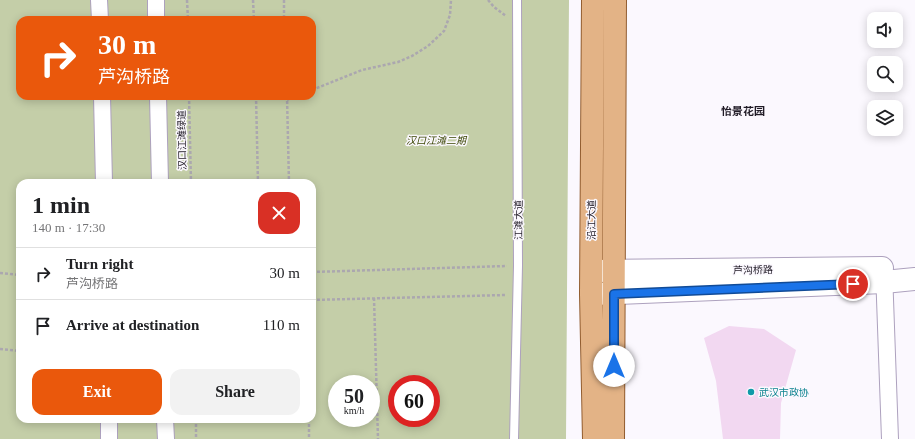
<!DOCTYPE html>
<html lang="en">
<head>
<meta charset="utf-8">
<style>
	:root { --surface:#fff; --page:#f2f2f2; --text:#202124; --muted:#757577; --line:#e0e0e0; --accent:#ea580c }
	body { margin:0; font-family:"Times New Roman","Noto Sans SC",serif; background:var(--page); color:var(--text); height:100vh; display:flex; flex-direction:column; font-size:15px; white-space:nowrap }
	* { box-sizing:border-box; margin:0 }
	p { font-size:13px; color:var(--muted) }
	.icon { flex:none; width:22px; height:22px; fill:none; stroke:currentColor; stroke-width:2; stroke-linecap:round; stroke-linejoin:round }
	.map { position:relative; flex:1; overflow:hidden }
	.sheet { position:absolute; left:16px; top:179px; width:300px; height:244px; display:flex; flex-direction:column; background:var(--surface); border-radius:12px; box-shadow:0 2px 10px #0003 }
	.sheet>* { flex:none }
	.banner { position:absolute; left:16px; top:16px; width:300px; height:84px; border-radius:12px; box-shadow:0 2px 10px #0003; background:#ea580c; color:#fff; overflow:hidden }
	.tools { position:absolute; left:867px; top:12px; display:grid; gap:8px }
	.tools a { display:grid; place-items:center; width:36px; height:36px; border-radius:8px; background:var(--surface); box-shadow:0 2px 10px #0003; font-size:20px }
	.speed { position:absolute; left:328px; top:375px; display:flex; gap:8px; font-size:20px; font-weight:700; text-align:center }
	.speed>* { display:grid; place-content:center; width:52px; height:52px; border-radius:50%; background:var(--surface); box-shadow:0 2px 10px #0003; line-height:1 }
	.speed small { font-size:10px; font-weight:400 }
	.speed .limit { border:6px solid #d22; background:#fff; color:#111 }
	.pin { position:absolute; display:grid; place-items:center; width:34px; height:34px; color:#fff; margin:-17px; border:2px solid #fff; border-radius:50%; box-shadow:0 1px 4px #0007 }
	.me { position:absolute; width:44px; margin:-22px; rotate:0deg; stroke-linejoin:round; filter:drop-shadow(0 0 3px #0008) }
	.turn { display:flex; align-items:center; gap:14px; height:84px; padding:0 16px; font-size:18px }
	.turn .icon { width:52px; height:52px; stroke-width:2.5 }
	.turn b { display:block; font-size:28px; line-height:34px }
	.round { display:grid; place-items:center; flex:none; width:42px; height:42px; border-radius:12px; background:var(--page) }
	.headline { display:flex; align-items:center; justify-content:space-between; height:68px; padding:0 16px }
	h1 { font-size:24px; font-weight:800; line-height:30px }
	.cta { display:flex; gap:8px; margin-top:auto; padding:8px 16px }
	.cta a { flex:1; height:46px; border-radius:12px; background:var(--accent); color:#fff; font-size:16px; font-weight:800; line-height:46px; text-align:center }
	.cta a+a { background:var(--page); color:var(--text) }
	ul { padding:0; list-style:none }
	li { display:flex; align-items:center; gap:12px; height:52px; padding:0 16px; border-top:1px solid var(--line) }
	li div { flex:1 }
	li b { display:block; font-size:15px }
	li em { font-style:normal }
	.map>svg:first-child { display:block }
	.green { fill:#c4cea8; fill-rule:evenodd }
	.building { fill:#f2d8f1 }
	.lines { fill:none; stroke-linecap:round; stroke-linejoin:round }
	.lane-casing { stroke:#ada1be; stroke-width:10 }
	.street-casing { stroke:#ada1be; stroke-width:18 }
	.secondary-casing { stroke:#ada1be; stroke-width:24 }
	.primary-casing { stroke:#925d30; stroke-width:24 }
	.path { stroke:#aba7af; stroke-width:2.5; stroke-dasharray:3 2; stroke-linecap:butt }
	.lane { stroke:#fff; stroke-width:8 }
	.street { stroke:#fff; stroke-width:16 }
	.secondary { stroke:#fff; stroke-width:22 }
	.primary { stroke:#e3b386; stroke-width:22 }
	.route-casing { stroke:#114b97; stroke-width:10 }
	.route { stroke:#1a73e8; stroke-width:7 }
	.culture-dot { fill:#0f9aa8; stroke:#fbf8fe; stroke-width:1.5 }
	.labels { text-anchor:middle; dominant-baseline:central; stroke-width:3; stroke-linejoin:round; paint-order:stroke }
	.street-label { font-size:10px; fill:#201b26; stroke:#fbf8fe }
	.park-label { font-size:10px; font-style:italic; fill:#394400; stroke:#fbf8fe }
	.culture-label { font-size:10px; fill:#0d838f; stroke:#fbf8fe; text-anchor:start }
	.neighbourhood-label { font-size:11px; font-weight:bold; fill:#201b26; stroke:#fbf8fe }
</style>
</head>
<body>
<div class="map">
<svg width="915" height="439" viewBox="0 0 915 439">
	<rect width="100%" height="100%" fill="#fbf8fe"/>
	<!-- green -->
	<path class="green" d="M0,0H569L566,439H0ZM20,20H312V96H20ZM20,183H312V419H20ZM337,384H371V418H337ZM397,384H431V418H397Z"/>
	<!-- building -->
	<path class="building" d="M729,326L764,329L796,350L781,403L780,439H723L716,381L704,338Z"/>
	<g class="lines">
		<defs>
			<path id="lane" d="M514,439L518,266L517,0"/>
			<path id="street" d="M99,0L100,20
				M156,0V20
				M102,96L104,183
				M158,96L160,183
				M884,271L890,439
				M109,419V439
				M165,419L166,439"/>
			<path id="secondary" d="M594,271L882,268
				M594,294L884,282L915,279"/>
			<path id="primary" d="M593,0L591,294L594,439
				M613,439L615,0"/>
		</defs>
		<!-- lane casing -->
		<use href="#lane" class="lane-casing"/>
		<!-- street casing -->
		<use href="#street" class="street-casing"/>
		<!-- secondary casing -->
		<use href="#secondary" class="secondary-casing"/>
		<!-- primary casing -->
		<use href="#primary" class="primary-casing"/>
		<!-- path -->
		<path class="path" d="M187,0L188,20
			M253,0L254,20
			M284,0V20
			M488,0L494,7L506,16
			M312,90L362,70L398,62L412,56L428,46L444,31L450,15L451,0
			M189,96L191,183
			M256,96L258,183
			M287,96L289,183
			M287,100L295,96
			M312,272L507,266
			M0,273L20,275
			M374,298L378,439
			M312,300L506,295
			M0,349L20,351
			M196,419V439
			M309,419V439"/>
		<!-- lane -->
		<use href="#lane" class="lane"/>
		<!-- street -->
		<use href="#street" class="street"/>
		<!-- secondary -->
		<use href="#secondary" class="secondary"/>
		<!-- primary -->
		<use href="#primary" class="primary"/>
	</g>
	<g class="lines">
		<defs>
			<path id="route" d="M614,366V294L853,284"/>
		</defs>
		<!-- route casing -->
		<use href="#route" class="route-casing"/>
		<!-- route -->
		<use href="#route" class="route"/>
	</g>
	<!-- markers -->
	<circle class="culture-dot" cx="751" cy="392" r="4"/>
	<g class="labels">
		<!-- street labels -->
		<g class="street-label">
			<text transform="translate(182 140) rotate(-91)">汉口江滩绿道</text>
			<text transform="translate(518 220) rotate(-90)">江滩大道</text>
			<text transform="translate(591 220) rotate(-90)">沿江大道</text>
			<text transform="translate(753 270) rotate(-1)">芦沟桥路</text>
		</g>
		<!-- park labels -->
		<g class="park-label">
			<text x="436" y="140">汉口江滩二期</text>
		</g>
		<!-- culture labels -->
		<g class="culture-label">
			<text x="759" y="392">武汉市政协</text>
		</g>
		<!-- neighbourhood labels -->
		<g class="neighbourhood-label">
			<text x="743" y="111">怡景花园</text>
		</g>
	</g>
</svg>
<div class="tools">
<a><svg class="icon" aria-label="sound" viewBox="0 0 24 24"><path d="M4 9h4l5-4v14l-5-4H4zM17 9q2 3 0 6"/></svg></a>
<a><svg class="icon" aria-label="search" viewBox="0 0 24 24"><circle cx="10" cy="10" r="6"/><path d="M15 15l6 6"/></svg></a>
<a><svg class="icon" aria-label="layers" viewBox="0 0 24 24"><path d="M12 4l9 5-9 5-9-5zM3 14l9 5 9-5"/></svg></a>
</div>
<div class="speed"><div>50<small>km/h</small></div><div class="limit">60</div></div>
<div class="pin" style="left:853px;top:284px;background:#d93025"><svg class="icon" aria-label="arrive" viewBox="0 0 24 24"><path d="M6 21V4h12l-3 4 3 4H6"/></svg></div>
<svg class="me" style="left:614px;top:366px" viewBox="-20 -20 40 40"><circle r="19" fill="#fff"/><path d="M0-13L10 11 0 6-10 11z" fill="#1a73e8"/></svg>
<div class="banner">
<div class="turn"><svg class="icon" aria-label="right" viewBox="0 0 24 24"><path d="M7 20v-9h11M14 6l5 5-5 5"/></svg><div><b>30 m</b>芦沟桥路</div></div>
</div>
<section class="sheet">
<div class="headline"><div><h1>1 min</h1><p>140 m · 17:30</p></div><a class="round" style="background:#d93025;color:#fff"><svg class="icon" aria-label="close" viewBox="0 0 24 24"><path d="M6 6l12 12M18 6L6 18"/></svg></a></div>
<ul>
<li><svg class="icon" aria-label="right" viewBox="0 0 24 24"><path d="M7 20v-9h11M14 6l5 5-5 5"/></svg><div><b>Turn right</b><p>芦沟桥路</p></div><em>30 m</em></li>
<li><svg class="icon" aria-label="arrive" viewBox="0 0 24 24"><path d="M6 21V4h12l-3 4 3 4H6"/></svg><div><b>Arrive at destination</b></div><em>110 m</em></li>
</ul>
<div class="cta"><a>Exit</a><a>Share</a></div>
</section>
</div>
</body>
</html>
